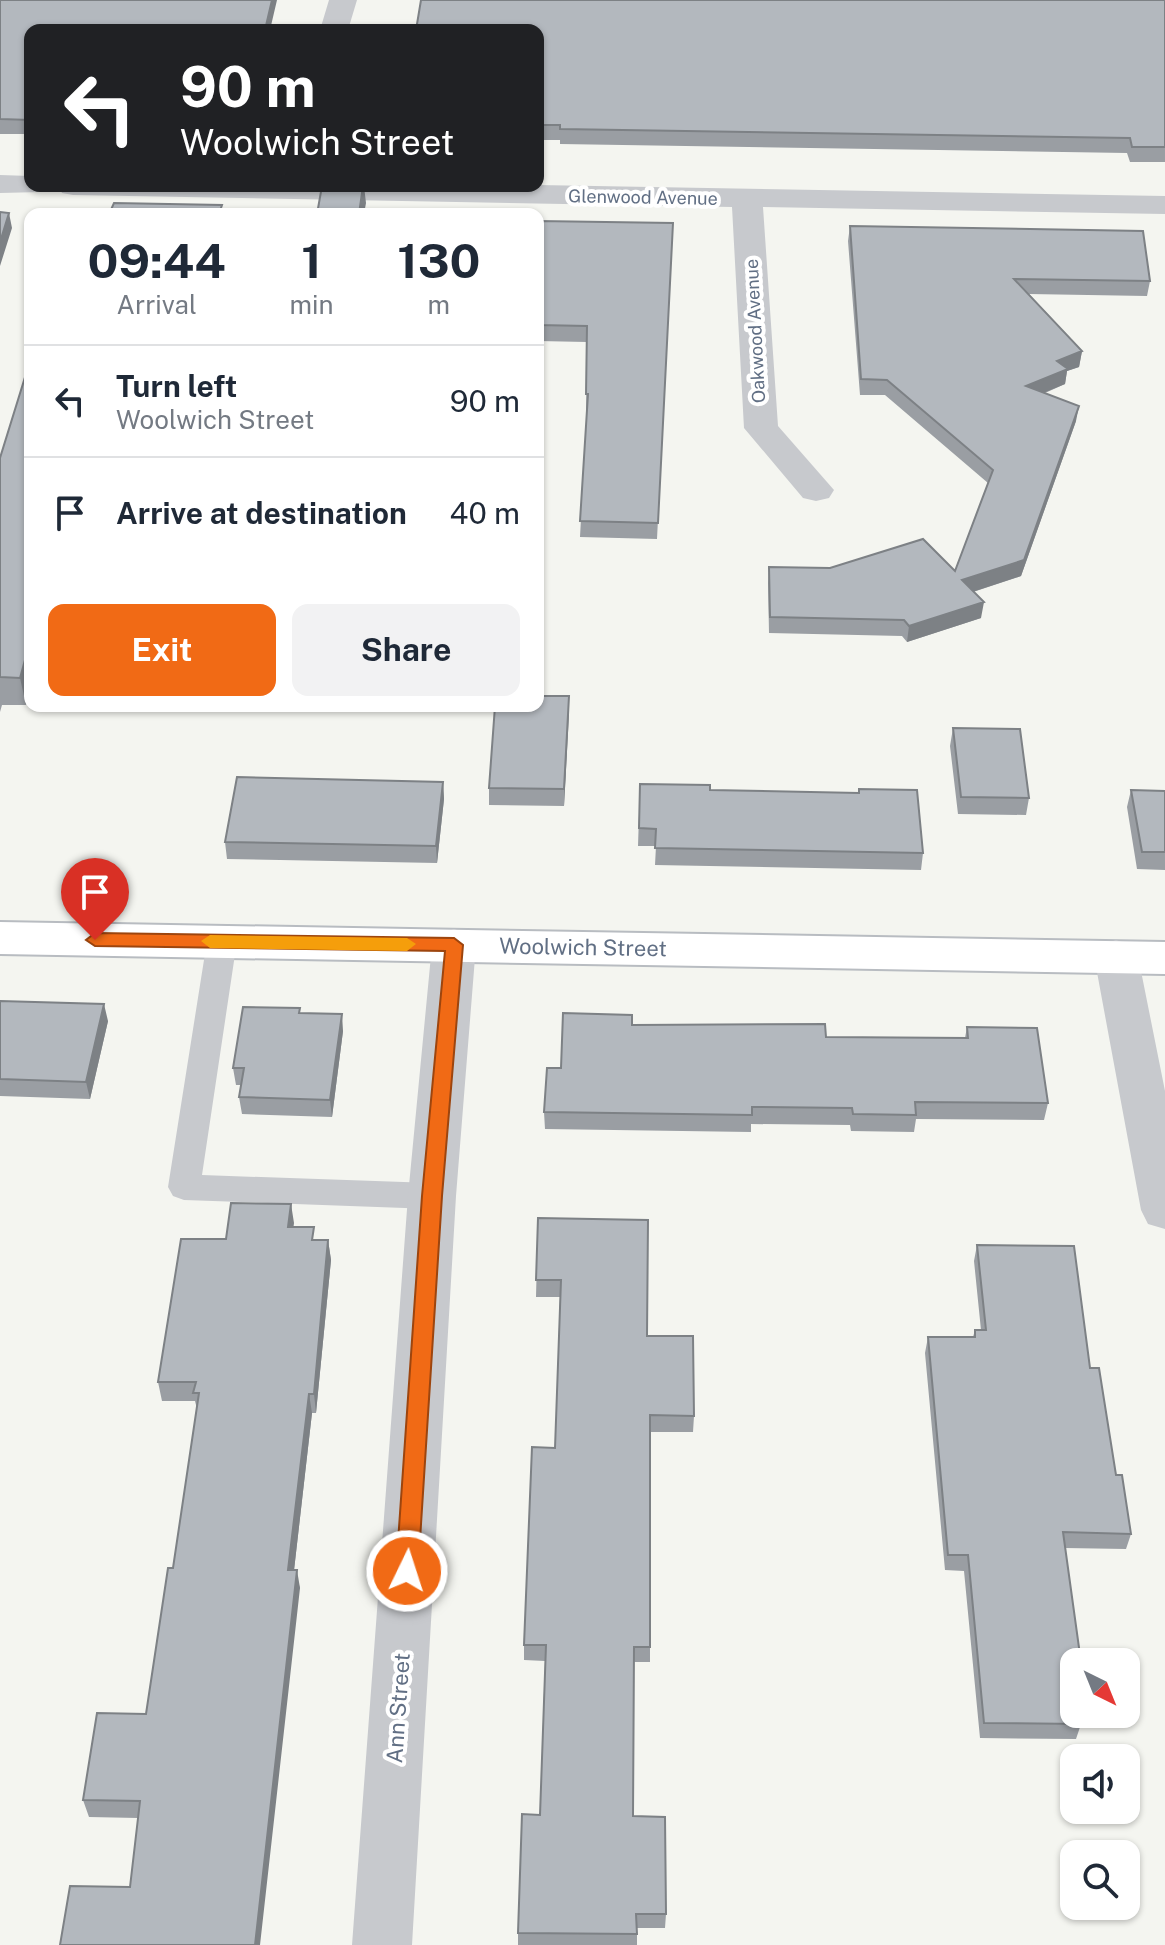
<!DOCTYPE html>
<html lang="en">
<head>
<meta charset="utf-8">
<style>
	:root { --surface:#fff; --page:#f2f2f3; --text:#1f2937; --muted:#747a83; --line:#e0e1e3; --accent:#f16a15 }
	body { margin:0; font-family:"Public Sans",sans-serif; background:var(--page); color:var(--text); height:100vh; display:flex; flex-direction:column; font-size:30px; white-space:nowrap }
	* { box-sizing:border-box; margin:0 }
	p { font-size:26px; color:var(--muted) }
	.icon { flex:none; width:44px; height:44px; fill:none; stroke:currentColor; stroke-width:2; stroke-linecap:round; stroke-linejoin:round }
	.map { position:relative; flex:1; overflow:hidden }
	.drawer { position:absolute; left:24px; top:208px; width:520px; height:504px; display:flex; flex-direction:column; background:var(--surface); border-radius:16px; box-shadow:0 2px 6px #0004 }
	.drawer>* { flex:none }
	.guide { position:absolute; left:24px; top:24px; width:520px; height:168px; border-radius:16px; box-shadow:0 2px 6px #0004; background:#202124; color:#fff; overflow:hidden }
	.needle { width:52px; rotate:137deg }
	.tools { position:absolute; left:1060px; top:1648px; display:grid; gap:16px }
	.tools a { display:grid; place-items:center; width:80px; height:80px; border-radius:16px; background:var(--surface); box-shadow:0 2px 6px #0004; font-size:40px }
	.pin { position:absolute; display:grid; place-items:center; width:68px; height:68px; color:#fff; margin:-82px -34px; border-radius:50% 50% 50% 0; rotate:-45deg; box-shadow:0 0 8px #0007 }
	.pin .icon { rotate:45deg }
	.me { position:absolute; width:88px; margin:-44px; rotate:4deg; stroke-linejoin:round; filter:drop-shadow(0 0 6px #0008) }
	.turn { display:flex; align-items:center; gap:28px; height:168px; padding:0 24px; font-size:36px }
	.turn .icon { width:104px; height:104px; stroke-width:2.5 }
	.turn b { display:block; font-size:56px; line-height:68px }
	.eta { display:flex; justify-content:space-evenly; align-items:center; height:136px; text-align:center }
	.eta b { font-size:48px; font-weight:700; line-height:56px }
	.primary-button { display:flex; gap:16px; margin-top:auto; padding:16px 24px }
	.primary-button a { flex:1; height:92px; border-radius:16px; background:var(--accent); color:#fff; font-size:32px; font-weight:700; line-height:92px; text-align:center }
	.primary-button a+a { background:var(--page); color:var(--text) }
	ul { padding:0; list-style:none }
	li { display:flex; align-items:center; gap:24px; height:112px; padding:0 24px; border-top:2px solid var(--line) }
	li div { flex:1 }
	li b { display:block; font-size:30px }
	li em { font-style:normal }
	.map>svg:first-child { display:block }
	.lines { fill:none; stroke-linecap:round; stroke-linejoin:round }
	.secondary-casing { stroke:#b8bcc1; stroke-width:4 }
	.lane { fill:#c7c9cd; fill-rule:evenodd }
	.street { fill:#c7c9cd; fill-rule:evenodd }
	.secondary { fill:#fff; fill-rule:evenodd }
	.wall { fill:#9a9ea3 }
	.shaded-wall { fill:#7d8185 }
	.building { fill:#b3b8be; stroke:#7d8185; stroke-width:2 }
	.route { fill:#f16a15; stroke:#9d450e; stroke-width:2 }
	.slow { fill:#f59e0b }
	.labels { text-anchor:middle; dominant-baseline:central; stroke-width:8; stroke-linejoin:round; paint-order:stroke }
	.far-street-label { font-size:18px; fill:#616f84; stroke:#fff }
	.street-label { font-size:22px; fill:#616f84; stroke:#fff }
</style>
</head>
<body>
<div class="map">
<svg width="1165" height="1945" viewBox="0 0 1165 1945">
	<rect width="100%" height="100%" fill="#f4f5f0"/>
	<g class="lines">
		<defs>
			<path id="secondary" d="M0,922L1165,942V974L0,954Z"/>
		</defs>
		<!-- secondary casing -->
		<use href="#secondary" class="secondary-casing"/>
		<!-- lane -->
		<path class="lane" d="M222,930L232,933L237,941L202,1175L432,1183L444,1187L448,1196L444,1205L432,1209L184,1200L173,1196L168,1187L207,941L212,933Z"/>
		<!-- street -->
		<path class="street" d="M329,0H357L348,30H320Z
			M0,175L30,176V186H45L41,192L0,193Z
			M538,185L1165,196V214L763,207L778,426L834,490L829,498L816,501L803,498L744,428L732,207L73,195L62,193L58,186Z
			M454,929L469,934L476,945L456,1196L412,1945H352L408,1196L432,945L439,934Z
			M1116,940L1131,945L1138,956L1165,1091V1229L1148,1224L1141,1210L1094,956L1101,945Z"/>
		<!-- secondary -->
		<use href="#secondary" class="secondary"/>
	</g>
	<!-- wall -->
	<path class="wall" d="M0,0L30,30V134H0Z
		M1165,0V162H1130L1127,153L560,144V140H538V30Z
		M538,221L673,223L657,539L580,537L587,410H586L587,342L538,341Z
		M850,226L1150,281L1147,296L1029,294L1082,351L1079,367L1067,371L1065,384L1045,393L1076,421L1021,576L973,592L981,618L907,642L902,636L769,633L768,583L769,567L955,571L988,483L885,395H860L848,241Z
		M0,458L26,705H2L0,712Z
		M569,696L564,806L489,805V788Z
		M953,728L1029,798L1026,815L958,814L950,746Z
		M443,782L444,799L437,863L227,859L225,842Z
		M640,784L710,790L923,853L921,870L655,865L656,846H638Z
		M1131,790L1165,791V870L1137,869L1127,807Z
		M0,1001L108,1021L90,1099L0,1096Z
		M300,1013L343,1031L332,1117L242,1114L239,1097L241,1085H236L233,1068Z
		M632,1025L826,1037L965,1038L967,1027L1048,1103L1044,1120L916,1119L914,1132L851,1131L850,1125L751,1124V1132L545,1129L544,1112L561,1068Z
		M291,1204L293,1227L315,1240H328L331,1260L316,1413H312L294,1570L300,1588L130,1887L138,1818L89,1817L83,1800L146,1714L173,1568L197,1409L195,1401H162L158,1382L226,1239Z
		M538,1218L647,1336L694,1416L693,1432H650V1662H634L633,1816L666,1914L665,1928H637V1945H518V1933L540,1815L545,1661L524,1660V1645L555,1448L560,1297H536Z
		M977,1245L1090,1368L1131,1534L1126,1549L1065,1548L1074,1662V1714L1081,1724L1076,1739L980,1738L964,1571L945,1570L925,1353L928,1337H973L975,1330H981L974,1261Z"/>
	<!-- shaded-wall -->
	<path class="shaded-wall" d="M272,0H277L270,30H265Z
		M363,186H364L366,203L364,214H359Z
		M9,213L12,228L0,266V242Z
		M1082,351L1079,367L1067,371L1065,384L1024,401L1026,386L1057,361Z
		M1079,406L1076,421L1021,576L960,596L962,580Z
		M984,602L981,618L907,642L909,626Z
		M30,642V691L26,705L20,678Z
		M569,696V714L564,806V789Z
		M443,782L444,799L437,863L436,846Z
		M104,1004L108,1021L90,1099L86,1082Z
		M342,1014L343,1031L332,1117L330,1100Z
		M291,1204L294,1223L291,1247L288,1227Z
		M328,1240L331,1260L316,1413L314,1394Z
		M309,1394L312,1413L292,1588L288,1570Z
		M297,1570L300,1588L260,1945H255Z"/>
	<!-- building -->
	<path class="building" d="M0,0H272L265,30H30V120L0,119Z
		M421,0H1165V147H1132L1130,138L560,129V125H538V30H416Z
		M322,186H363L359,214H317Z
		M114,203L222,205L219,214H109Z
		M0,212L9,213L0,242Z
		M538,221L673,223L658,523L580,521L588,394H586L587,326L538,325L539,295H538Z
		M850,226L1143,231L1150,281L1014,279L1082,351L1057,361L1068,369L1026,386L1079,406L1024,560L962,580L984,602L909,626L904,620L770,617L769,567L830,568L923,539L955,571L993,470L887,380L861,379Z
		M30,361V642L20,678L0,677V458Z
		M538,696H569L564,789L489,788L495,706H538Z
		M953,728L1020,729L1029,798L961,797Z
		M237,777L443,782L436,846L225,842Z
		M640,784L710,785V790L859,793V789L917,790L923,853L655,848L656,829L639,828Z
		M1131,790L1165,791V852H1142Z
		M0,1001L104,1004L86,1082L0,1079Z
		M243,1007L300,1008L299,1013L342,1014L330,1100L239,1097L244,1068H233Z
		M563,1013L632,1015V1025L825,1024L826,1037L968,1038L967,1027L1037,1028L1048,1103L915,1102L916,1115L853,1114L852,1108L752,1107V1115L544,1112L547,1068H561Z
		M231,1203L291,1204L288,1227H314L312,1240H328L314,1394H309L288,1570H297L255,1945H60L70,1886L130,1887L140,1801L83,1800L97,1713L146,1714L168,1568H173L199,1393H193L196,1382H158L181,1239H226Z
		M538,1218L648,1220L647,1336H693L694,1416L650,1415V1647H634L633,1816L665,1817L666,1914H636L637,1934L518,1933L522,1814L540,1815L546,1645H524L532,1447L555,1448L561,1280H536Z
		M977,1245L1074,1246L1090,1368H1099L1116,1475H1122L1131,1534L1063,1532L1081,1662H1074V1714H1080L1081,1724L984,1723L968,1555H948L928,1337H975V1330H986Z"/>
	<!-- route -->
	<path class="route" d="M95,933L454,938L463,945L442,1196L418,1571L415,1578L407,1581L399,1578L396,1571L422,1196L445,951L95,946L86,940Z"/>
	<!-- slow -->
	<path class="slow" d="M210,935L407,938L416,944L407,951L210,948L201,941Z"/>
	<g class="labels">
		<!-- far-street labels -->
		<g class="far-street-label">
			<text transform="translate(643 197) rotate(1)">Glenwood Avenue</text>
			<text transform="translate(755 331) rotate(-93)">Oakwood Avenue</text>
		</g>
		<!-- street labels -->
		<g class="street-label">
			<text transform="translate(583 947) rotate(1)">Woolwich Street</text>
			<text transform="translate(398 1708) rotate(-86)">Ann Street</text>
		</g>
	</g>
</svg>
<div class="tools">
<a><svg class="needle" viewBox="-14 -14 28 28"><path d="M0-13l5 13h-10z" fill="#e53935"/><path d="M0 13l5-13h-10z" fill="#747a83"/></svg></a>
<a><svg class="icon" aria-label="sound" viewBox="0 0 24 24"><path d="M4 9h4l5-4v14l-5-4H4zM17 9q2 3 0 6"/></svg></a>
<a><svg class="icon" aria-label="search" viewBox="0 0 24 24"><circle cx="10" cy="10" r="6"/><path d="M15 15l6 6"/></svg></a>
</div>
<div class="pin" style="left:95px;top:940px;background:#d93025"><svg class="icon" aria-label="arrive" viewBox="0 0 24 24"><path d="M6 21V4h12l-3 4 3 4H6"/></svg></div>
<svg class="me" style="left:407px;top:1571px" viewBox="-20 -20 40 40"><circle r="17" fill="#f16a15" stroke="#fff" stroke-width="3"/><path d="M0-11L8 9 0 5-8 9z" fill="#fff"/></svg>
<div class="guide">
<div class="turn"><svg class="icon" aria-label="left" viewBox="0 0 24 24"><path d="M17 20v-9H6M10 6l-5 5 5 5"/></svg><div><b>90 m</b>Woolwich Street</div></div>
</div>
<section class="drawer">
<div class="eta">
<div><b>09:44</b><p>Arrival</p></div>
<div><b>1</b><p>min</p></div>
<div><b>130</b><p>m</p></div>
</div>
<ul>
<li><svg class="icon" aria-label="left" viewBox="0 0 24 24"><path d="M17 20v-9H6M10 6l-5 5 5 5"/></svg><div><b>Turn left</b><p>Woolwich Street</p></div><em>90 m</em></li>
<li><svg class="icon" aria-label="arrive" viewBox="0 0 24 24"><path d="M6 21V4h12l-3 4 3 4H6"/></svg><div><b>Arrive at destination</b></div><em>40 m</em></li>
</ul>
<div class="primary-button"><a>Exit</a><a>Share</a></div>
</section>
</div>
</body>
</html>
